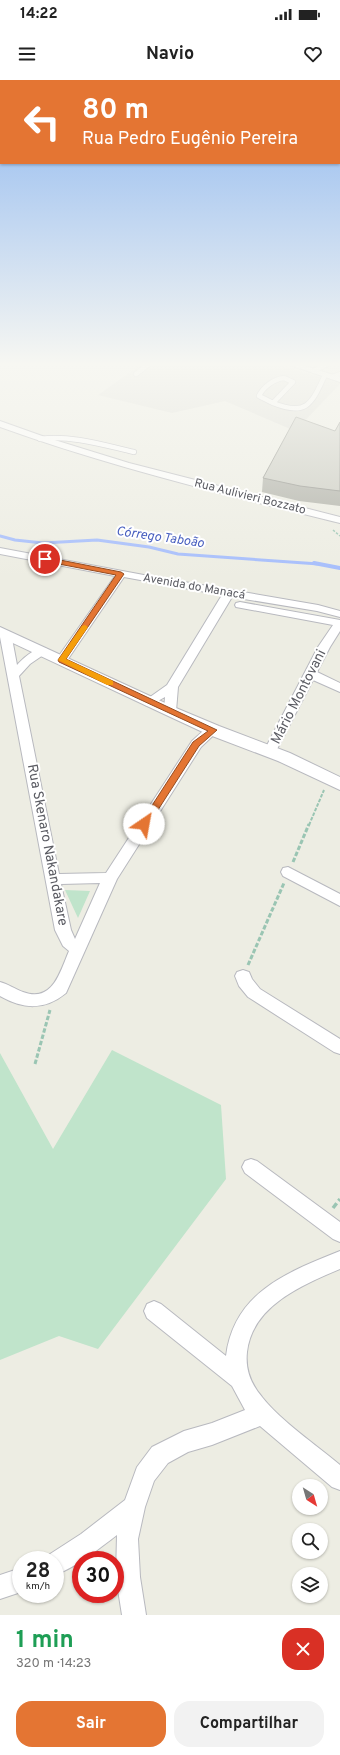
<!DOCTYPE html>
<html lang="pt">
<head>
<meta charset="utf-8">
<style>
	:root { --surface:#fff; --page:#f2f2f2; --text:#222; --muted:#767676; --accent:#e47533 }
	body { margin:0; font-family:Overpass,sans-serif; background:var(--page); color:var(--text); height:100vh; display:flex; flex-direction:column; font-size:15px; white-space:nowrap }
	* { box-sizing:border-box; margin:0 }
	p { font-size:13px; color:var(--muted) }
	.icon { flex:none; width:22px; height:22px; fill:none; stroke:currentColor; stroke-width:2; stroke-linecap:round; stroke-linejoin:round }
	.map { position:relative; height:1535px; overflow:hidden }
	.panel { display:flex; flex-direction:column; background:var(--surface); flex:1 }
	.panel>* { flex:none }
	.hud { position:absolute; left:0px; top:0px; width:340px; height:84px; box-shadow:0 1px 3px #0004; background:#e47533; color:#fff; overflow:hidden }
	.needle { width:26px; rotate:143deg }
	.controls { position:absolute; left:292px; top:1399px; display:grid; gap:8px }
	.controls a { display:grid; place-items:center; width:36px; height:36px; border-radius:50%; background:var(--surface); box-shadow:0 1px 3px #0004; font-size:20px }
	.speed { position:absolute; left:12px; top:1471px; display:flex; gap:8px; font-size:20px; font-weight:700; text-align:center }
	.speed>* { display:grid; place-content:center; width:52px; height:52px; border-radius:50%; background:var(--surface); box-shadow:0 1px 3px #0004; line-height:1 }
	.speed small { font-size:10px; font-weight:400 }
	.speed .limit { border:6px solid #d22; background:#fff; color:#111 }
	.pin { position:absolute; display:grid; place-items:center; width:34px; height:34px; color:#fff; margin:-17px; border:2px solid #fff; border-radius:50%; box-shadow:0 1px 4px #0007 }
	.me { position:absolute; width:44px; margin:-22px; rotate:33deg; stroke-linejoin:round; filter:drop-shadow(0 0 3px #0008) }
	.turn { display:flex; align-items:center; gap:14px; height:84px; padding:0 16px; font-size:18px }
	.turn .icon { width:52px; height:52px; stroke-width:2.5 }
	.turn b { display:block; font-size:28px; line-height:34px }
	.round { display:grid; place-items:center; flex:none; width:42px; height:42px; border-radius:16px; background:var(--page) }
	.headline { display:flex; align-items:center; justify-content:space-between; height:68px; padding:0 16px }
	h1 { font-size:24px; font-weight:700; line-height:30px; color:#1e9e55 }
	.cta { display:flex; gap:8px; margin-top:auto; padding:8px 16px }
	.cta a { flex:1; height:46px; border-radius:16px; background:var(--accent); color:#fff; font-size:16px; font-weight:700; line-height:46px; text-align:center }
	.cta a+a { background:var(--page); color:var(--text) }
	.status { display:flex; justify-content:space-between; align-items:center; height:28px; padding:0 20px; background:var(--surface); direction:ltr }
	.status svg { height:11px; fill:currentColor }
	header { display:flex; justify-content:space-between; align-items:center; height:52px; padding:0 16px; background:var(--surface); font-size:18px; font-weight:700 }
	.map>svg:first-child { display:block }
	.industrial { fill:#dcdcd5 }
	.green { fill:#c0e4cb }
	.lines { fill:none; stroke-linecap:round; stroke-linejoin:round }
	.stream-far1 { stroke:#a4bcfc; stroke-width:3 }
	.stream { stroke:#a4bcfc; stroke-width:4 }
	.service-casing { stroke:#b8b9bf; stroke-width:6 }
	.minor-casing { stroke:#b8b9bf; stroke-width:2 }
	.tertiary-casing { stroke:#b8b9bf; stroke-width:2 }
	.path-far3 { stroke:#9ac5b3; stroke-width:1.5; stroke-dasharray:2.5 1.5; stroke-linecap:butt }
	.path-far2 { stroke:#9ac5b3; stroke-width:2; stroke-dasharray:3.5 1.5; stroke-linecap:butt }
	.path-far1 { stroke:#9ac5b3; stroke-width:3; stroke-dasharray:4.5 2; stroke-linecap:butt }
	.path { stroke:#9ac5b3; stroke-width:3.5; stroke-dasharray:6 3; stroke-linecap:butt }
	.service { stroke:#fff; stroke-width:4.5 }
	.minor { fill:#fff; fill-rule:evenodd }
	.tertiary { fill:#fff; fill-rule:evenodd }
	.wall { fill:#acada4 }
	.building { fill:#c8c9bf; stroke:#8c8d86 }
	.route { fill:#e47533; stroke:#944c21 }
	.slow { fill:#f59e0b }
	.labels { text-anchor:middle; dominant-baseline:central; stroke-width:4; stroke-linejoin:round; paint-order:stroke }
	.far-street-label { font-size:12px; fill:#5b5c63; stroke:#fff }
	.far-water-label { font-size:13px; font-style:italic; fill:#475ebf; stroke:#fff }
	.street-label { font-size:14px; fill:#5b5c63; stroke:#fff }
</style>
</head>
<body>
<div class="status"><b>14:22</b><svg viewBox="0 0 49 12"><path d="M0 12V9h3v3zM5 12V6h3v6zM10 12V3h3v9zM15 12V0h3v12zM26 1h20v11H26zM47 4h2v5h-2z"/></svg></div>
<header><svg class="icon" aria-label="menu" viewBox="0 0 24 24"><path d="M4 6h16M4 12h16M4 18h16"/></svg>Navio<svg class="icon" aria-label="heart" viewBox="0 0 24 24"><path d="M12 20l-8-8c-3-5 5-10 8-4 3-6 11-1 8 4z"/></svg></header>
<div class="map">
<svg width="340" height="1535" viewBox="0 0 340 1535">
	<rect width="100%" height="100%" fill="#edede3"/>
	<!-- industrial -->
	<path class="industrial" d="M142,284H275L340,303V304L295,351L225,321L172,333L98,315Z"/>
	<!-- green -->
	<path class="green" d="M65,810L90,811L78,838Z
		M112,970L221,1025L226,1099L98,1269L59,1256L0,1280V973L53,1069Z"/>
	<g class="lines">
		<!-- stream-far1 -->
		<path class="stream-far1" d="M0,456L15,460L43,463L97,460L149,467L178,474L319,484"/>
		<!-- stream -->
		<path class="stream" d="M314,483L340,488"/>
		<defs>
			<path id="service" d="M314,291L327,284
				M136,294L149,284
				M332,297L340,294
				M284,298L293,302L273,323L259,316C263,307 274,299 284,298Z
				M273,323C307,337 312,323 325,295
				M40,359C72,355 103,365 134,372"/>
			<path id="minor" d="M287,284H299L340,297V302Z
				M0,341L45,357L129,383L340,437V443C226,415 111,387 0,347Z
				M0,468L149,496L318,525L340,531V537L317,531L232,517L178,607L176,631L174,634H166L164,631L165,617L149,626L145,625L143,622L167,605L222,515L124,497L66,582H58L56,580L115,496L0,474Z
				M240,522L340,540V551L330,567L317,592L340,603V612L313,600L276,671L275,674H265L264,671L318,567L333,545L236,527L235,525L236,523Z
				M5,550L11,553L17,585C24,577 37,566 47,569L49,571L30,584L19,596L59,794L106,793L192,661C199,655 207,645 217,647L219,650L201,667L117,799L66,913C44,931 23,929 0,916V902C8,904 15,909 23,912C53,923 60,892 69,871L63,866L55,850L0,557L1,551ZM100,803L75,859L71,850L61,804Z
				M288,787L340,814V826L283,796L281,792L283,788Z
				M243,890L249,892L252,899L260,909L340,959V974L334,972L248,917L239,906L235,896L237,892Z
				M251,1079L257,1081L340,1142V1162L333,1159L245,1093L242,1087L245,1081Z
				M340,1171V1189C302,1205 252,1226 247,1272C245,1290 251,1304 262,1317C282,1342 315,1364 340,1385V1410L332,1407L260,1346L212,1365L188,1372L168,1383L154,1401L145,1427L138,1459L140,1497L146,1535H122L116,1497L117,1455C97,1470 78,1486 55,1495V1480H45L47,1476L81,1454L125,1420L137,1387L152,1367L184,1351L212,1343L245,1330L232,1306L147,1238L144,1231L147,1224L154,1221L161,1224L226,1276C234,1212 288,1192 340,1171Z
				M21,1488V1512L0,1519V1495Z"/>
			<path id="tertiary" d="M0,547L176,628L219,646L290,673L340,697V710L278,681L207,654L164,634L0,557Z"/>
		</defs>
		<!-- service casing -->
		<use href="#service" class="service-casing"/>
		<!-- minor casing -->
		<use href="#minor" class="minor-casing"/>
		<!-- tertiary casing -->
		<use href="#tertiary" class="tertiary-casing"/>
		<!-- path-far3 -->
		<path class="path-far3" d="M333,450L340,456"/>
		<!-- path-far2 -->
		<path class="path-far2" d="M309,745L324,710"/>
		<!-- path-far1 -->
		<path class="path-far1" d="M293,782L309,744
			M248,885L284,803
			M35,984L50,930"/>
		<!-- path -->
		<path class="path" d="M333,1128L340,1119"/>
		<!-- service -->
		<use href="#service" class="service"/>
		<!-- minor -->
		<use href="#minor" class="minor"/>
		<!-- tertiary -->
		<use href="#tertiary" class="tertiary"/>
	</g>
	<!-- wall -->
	<path class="wall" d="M340,342V426L299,421L262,412L263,398L335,351Z"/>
	<!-- building -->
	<path class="building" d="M296,337L335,351L340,342V411L300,406L263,398Z"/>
	<!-- sky -->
	<linearGradient id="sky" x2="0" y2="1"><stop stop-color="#8db7f0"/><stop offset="0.57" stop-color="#f7f7f2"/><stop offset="1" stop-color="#f7f7f2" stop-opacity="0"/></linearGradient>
	<rect width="340" height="499" fill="url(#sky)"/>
	<!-- route -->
	<path class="route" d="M45,477L121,492L124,494L66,579L217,650L199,666L147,747H141L140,744L193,662L208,651L59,582L58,580L116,495L43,481L42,479Z"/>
	<!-- slow -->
	<path class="slow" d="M85,545L88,547L66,579L113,601V605H107L58,580L82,546Z"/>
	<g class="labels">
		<!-- far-street labels -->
		<g class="far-street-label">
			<text transform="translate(250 417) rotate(14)">Rua Aulivieri Bozzato</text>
			<text transform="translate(194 507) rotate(10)">Avenida do Manacá</text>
		</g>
		<!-- far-water labels -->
		<g class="far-water-label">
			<text transform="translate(160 458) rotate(8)">Córrego Taboão</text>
		</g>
		<!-- street labels -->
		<g class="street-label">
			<text transform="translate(299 617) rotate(-63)">Mário Montovani</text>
			<text transform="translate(47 765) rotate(79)">Rua Skenaro Nakandakare</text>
		</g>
	</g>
</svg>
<div class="controls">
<a><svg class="needle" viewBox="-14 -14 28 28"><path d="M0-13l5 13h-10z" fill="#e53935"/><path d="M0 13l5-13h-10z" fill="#767676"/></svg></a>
<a><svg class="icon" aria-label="search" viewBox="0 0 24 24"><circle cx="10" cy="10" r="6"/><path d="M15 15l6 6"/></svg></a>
<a><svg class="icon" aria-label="layers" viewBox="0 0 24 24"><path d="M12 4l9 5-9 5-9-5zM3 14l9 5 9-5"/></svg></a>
</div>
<div class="speed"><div>28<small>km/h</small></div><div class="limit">30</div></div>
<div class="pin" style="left:45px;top:479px;background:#d93025"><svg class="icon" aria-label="arrive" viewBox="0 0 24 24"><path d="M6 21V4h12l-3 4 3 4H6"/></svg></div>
<svg class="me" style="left:144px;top:744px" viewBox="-20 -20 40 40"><circle r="19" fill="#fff"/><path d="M0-13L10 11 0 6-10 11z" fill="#e47533"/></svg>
<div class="hud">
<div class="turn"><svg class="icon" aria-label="left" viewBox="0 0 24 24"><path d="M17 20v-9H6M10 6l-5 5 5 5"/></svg><div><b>80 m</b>Rua Pedro Eugênio Pereira</div></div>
</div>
</div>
<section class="panel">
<div class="headline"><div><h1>1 min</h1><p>320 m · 14:23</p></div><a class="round" style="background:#d93025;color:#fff"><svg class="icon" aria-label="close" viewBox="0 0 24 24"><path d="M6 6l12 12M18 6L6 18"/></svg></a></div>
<div class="cta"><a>Sair</a><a>Compartilhar</a></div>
</section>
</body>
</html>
